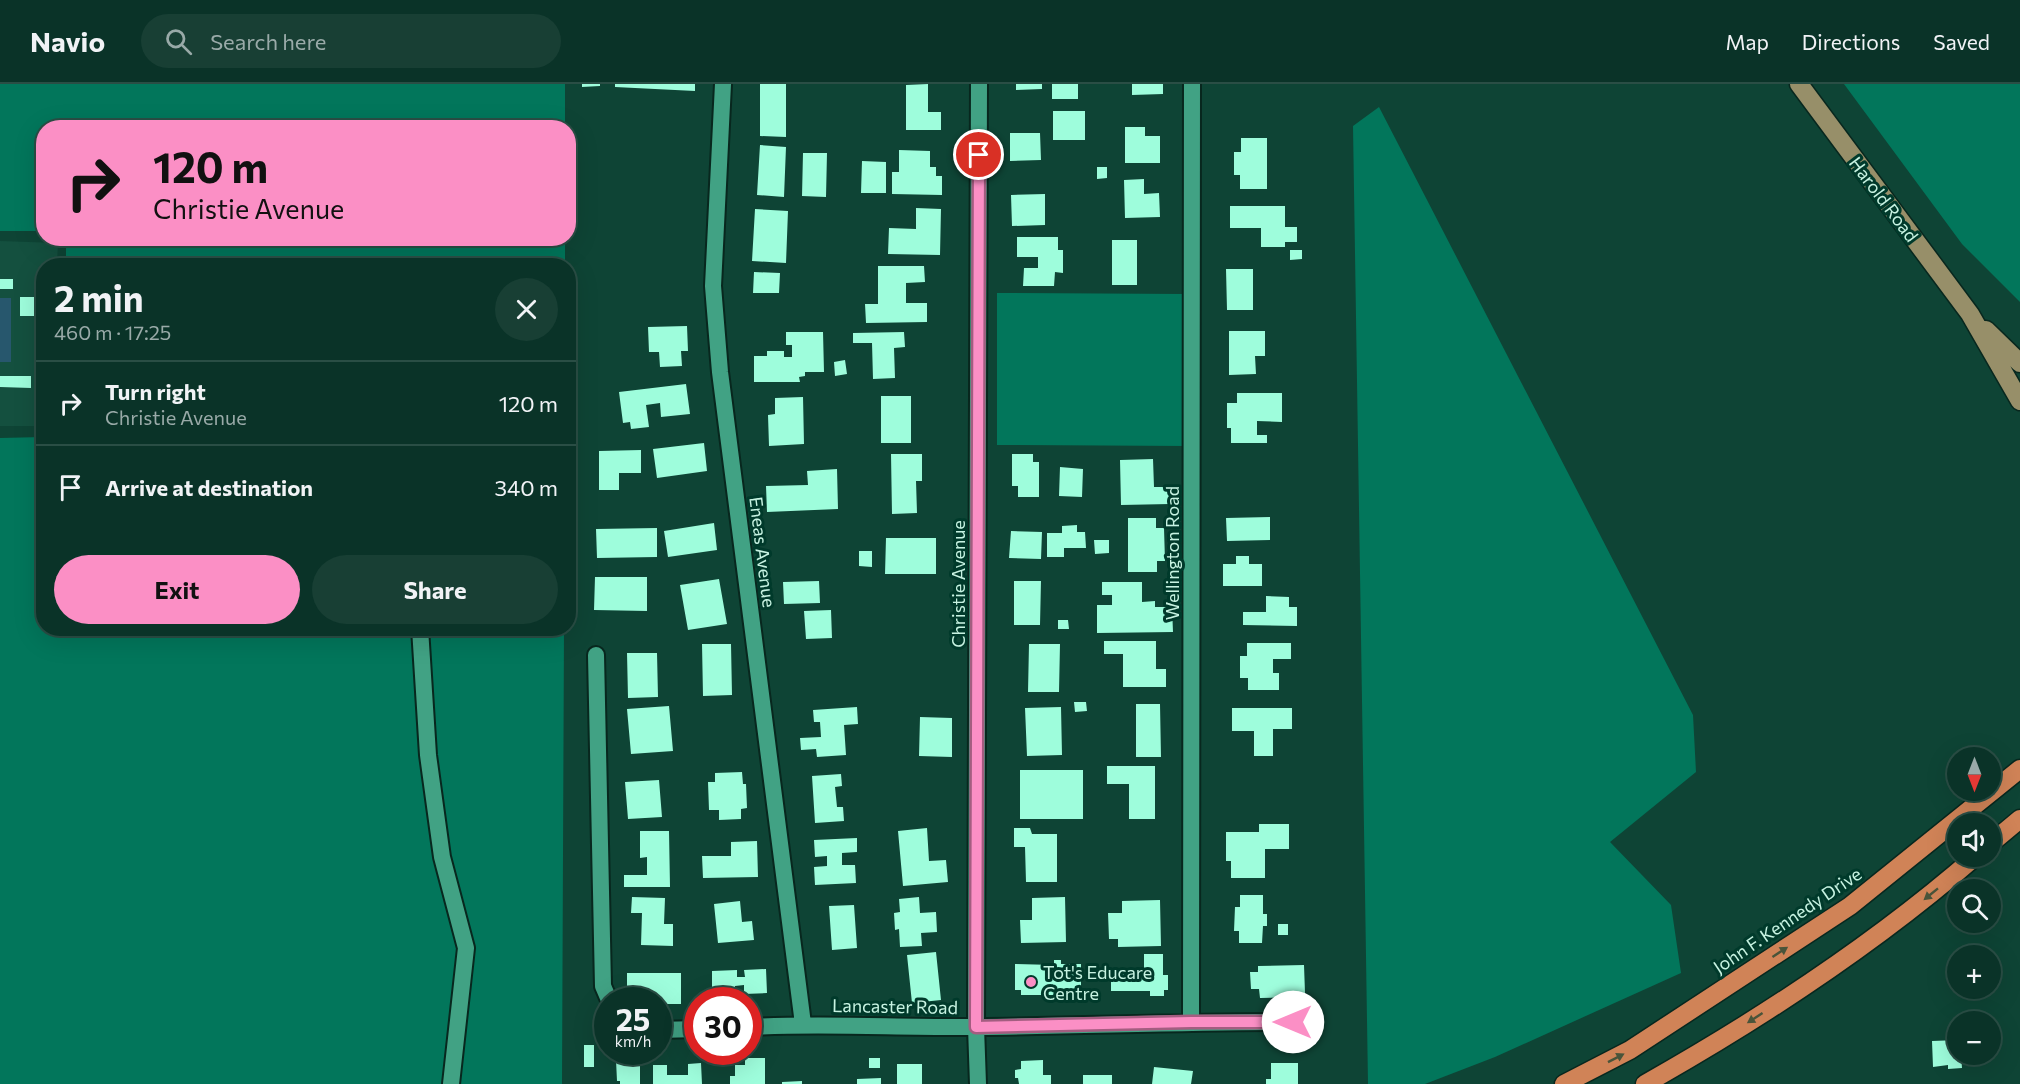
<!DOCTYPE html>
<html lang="en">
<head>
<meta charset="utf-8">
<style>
	:root { --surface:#0a3328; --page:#183f34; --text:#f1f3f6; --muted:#99aaa8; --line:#2a4e45; --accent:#fb8fc5 }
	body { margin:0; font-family:Commissioner,sans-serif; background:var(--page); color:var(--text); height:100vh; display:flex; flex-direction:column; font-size:22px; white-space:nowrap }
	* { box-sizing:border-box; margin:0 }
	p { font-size:20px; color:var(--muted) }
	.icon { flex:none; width:33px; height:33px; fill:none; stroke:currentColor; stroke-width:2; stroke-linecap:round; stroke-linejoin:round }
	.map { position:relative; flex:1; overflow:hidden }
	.drawer { position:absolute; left:36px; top:174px; width:540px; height:378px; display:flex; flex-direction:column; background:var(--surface); border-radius:24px; box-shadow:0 6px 24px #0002,0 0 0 2px var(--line) }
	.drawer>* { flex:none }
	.top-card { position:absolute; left:36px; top:36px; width:540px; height:126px; border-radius:24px; box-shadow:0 6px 24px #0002,0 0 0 2px var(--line); background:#fb8fc5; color:#111; overflow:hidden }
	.needle { width:39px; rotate:180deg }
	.fabs { position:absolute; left:1947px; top:663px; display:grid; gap:12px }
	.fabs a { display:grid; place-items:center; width:54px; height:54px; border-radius:50%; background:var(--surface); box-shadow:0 6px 24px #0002,0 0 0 2px var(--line); font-size:30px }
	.speed { position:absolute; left:594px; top:903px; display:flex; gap:12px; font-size:30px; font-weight:700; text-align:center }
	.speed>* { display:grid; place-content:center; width:78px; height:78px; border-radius:50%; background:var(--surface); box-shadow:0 6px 24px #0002,0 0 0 2px var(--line); line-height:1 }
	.speed small { font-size:15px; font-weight:400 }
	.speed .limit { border:9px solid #d22; background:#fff; color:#111 }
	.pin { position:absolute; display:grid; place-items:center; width:51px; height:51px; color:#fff; margin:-26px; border:3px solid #fff; border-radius:50%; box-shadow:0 2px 6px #0007 }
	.me { position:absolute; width:66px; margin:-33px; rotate:270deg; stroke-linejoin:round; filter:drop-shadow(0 0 4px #0008) }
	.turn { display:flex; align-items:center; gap:21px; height:126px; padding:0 18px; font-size:27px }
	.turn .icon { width:78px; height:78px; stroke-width:2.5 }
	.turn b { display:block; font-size:42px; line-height:51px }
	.round { display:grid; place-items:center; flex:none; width:63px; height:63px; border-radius:32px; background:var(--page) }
	.overview { display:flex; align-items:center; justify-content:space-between; height:102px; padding:0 18px }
	h1 { font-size:36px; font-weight:700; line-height:45px }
	.action { display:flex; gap:12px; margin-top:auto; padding:12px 18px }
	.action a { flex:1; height:69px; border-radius:36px; background:var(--accent); color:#111; font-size:24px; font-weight:700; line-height:69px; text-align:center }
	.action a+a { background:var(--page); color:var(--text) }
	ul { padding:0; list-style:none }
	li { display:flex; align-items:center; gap:18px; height:84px; padding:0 18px; border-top:2px solid var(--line) }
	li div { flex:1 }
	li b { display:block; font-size:22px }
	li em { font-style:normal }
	header { display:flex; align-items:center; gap:36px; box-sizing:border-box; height:84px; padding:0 30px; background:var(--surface); border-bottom:2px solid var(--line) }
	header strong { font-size:28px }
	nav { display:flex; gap:33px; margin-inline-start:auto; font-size:21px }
	.search { width:420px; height:54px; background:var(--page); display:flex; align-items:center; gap:15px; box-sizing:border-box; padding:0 21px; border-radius:33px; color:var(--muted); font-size:22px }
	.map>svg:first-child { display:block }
	.built { fill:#14503f }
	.green { fill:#02765b }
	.water { fill:#27576d }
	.building { fill:#9efddc }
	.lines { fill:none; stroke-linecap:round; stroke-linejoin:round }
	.minor-casing { stroke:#08271e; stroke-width:20 }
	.major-casing { stroke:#08271e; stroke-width:21 }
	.highway-casing { stroke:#08271e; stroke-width:21 }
	.minor { stroke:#41a284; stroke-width:16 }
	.major { stroke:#978f69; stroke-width:18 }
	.highway { stroke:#d08357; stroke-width:18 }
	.oneway { fill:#49543a }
	.route-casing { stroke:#a35d80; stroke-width:15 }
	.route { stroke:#fb8fc5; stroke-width:10 }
	.poi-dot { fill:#fb8fc5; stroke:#003a2b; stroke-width:2 }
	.labels { text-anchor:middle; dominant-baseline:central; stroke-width:6; stroke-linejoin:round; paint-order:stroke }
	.street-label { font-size:18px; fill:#c7f3e2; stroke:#003a2b }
	.poi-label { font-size:18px; fill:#c7f3e2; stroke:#003a2b; text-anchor:start }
</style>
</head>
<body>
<header>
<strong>Navio</strong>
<div class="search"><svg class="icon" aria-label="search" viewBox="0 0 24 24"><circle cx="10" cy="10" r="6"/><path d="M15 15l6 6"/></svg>Search here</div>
<nav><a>Map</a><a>Directions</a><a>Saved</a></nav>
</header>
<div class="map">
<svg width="2020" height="1000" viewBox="0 0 2020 1000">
	<rect width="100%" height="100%" fill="#0e4435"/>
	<!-- built -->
	<path class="built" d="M0,157L58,159L57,181L44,182L43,342H0Z"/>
	<!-- green -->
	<path class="green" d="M0,0H565V43L44,44L43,147H0Z
		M1844,0H2020V218L1962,160Z
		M1379,23L1693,631L1696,688L1610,758L1671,821L1681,889L1495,973L1425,1000H1368L1353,42Z
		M66,155H565V181H66Z
		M997,209L1186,210V362L997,361Z
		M43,353L44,544L564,545L562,1000H0V354Z"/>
	<!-- water -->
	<path class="water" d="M0,214H11V278H0Z"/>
	<!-- building -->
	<path class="building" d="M582,0H600V2L582,3Z
		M615,0H695V7L615,3Z
		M760,0H786V53L760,52Z
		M928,0V28H941V46H906V1Z
		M1016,0H1042V5L1016,6Z
		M1052,0H1078V15H1052Z
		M1132,0H1163V10L1132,11Z
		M1053,27H1085V56H1053Z
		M1125,43H1145V52H1160V79H1125Z
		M1010,49H1040L1041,76L1010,77Z
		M1241,54H1267V105H1240V91H1234V68H1241Z
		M760,61L786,63L784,113L757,111Z
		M899,66L930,67V83H936V92H942V111L892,110V88H899Z
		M803,69H827L826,113L802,112Z
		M862,77L886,78V109H861Z
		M1097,83H1107V94L1097,95Z
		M1144,95V110L1159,109L1160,133L1125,134L1124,96Z
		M1045,110V141L1012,142L1011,111Z
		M1230,122H1285V143H1297V158H1285V163H1261V144H1230Z
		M916,124L941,125L940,171L888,170L889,144L916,145Z
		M755,125L788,127L786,179L752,177Z
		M1017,153H1058V166H1063V189L1055,188L1054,202H1023L1024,184H1038V173H1017Z
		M1112,156H1137V201H1112Z
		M1290,166H1302V175L1290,176Z
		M878,182H924L925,198L906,199V219H927V238L866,239L865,220H878Z
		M1226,185H1253V226H1227Z
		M754,188L780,189L779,209H753Z
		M0,195H13V205H0Z
		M20,213H35V232H20Z
		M687,242L688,267H681L682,282L660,283L659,268H649L648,243Z
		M1229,247H1265V272H1255L1256,290L1229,291Z
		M786,248H823L824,288H805V292L799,293L800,298H754V272H767V267H784V273H792V261H786Z
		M904,248L905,263L894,264L895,294L873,295L872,259H853V249Z
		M845,276L847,290L835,292L834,278Z
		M0,292H31V304L0,303Z
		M686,300L690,330L661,333L660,319L646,321L649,343L631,345L630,338L623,339L619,308Z
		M1237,309H1282V338L1257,337V351H1267V359H1231V344H1227V319H1237Z
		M881,312H911V359H881Z
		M803,313L804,360L769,362L768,331L775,330V314Z
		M704,359L707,387L657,394L653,365Z
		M641,366V389H619V406H599V367Z
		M891,370H922V397H916L917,429L892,430Z
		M1012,370H1033V378H1039V413H1018V402H1012Z
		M1153,375L1154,403H1169L1170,420L1121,421L1120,376Z
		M1060,383L1083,385L1082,413L1059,412Z
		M837,385L838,425L767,428L766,402L808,401L807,387Z
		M1270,433V456L1227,457L1226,434Z
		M1128,434H1156V444H1164L1165,477H1157V488H1128Z
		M714,439L717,466L668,473L664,447Z
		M1077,441V448H1085L1086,464H1064V473H1047V449H1062V442Z
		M657,444V473L597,474L596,445Z
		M1011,447L1042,448L1041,475L1009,474Z
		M886,454H936V490H885Z
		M1094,456H1109V469L1095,470Z
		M859,467H872V483L859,482Z
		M1236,472H1249V480H1262V502H1223V480H1236Z
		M595,493H647V527L594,526Z
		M719,495L727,540L688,546L680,501Z
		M819,497L820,519L784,520L783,498Z
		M1014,497H1041L1040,541H1014Z
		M1102,498H1142V518L1155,517V523H1172L1173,548L1097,549V521H1112V511H1102Z
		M1266,512L1289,513V523H1297V542L1243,541V528H1266Z
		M831,526L832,554L806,555L804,527Z
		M1058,536H1068L1069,545H1058Z
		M1104,557H1156V585H1166V603H1123V570H1104Z
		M1247,559H1291V575H1273V589H1279V606H1248V594H1240V572H1247Z
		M702,560H731L732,611L703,612Z
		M1029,560H1060L1059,608H1028Z
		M627,569H657L658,613L628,614Z
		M1074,618H1086L1087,627L1075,628Z
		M1136,620H1160L1161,673H1136Z
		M669,622L673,667L631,670L627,625Z
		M857,623L858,640L844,641L846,671L817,673L816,665L801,666L800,654L821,653L820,638H814L813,626Z
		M1061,623L1062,671L1027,672L1025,624Z
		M1232,624H1292V645H1273V672H1254V647H1232Z
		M920,633L952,634V673L919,672Z
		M1107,682H1155V735H1129V700H1107Z
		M1020,686H1083V735H1020Z
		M742,688L743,700H746L747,724L741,725V735L719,736V726H709L708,698H715V689Z
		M841,690L842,702L835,703L837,723H843L844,737L815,739L812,692Z
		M659,696L662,733L628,735L625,698Z
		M1259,740H1289V765H1265V794H1231V777H1226V748H1259Z
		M927,744L929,777L946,776L948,798L903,802L898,747Z
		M1014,744H1030L1032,750H1057V798H1026L1025,763H1014Z
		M640,747H669L670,803H624V791H647V773L640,774Z
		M857,754V768L842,769V781H855L856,799L815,801L814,783L827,782V772L815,773L814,756Z
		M757,757L758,793L703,794L702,772H731V758Z
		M1240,811H1263V830H1267V842H1263L1262,859H1239V847H1234L1235,823H1240Z
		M632,813L665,814L664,840H673V862L641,861L642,829H631Z
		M919,813L920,829L936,828L937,848L921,849L922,862L900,863L899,845L895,846L894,829L900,828L899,815Z
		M1065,813L1066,858L1021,859L1020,836H1032V814Z
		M1160,816L1161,862L1118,863V855H1109L1108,829H1122V817Z
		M740,817L742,838L752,837L754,856L718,859L714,820Z
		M854,821L857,864L832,866L829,822Z
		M1278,840H1288V851H1278Z
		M936,868L941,916L912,919L907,871Z
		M1144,870H1163V891H1168V906H1164V912H1150V907H1111V886H1144Z
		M1054,876H1061V880H1081V905H1061V911H1021V906H1015V880L1054,881Z
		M1304,881L1305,909H1294L1295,913L1260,914L1259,905H1251L1250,888H1258V882Z
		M766,885L767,909L744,910V901L735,902V908L712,909V887L737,886V893H745L744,886Z
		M627,889H681V920H658V916H627Z
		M1958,956V970H1961L1962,984L1948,985V981L1933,983L1932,957Z
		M584,961H594V983H584Z
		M745,974H765V1000H730V992H735V981H745Z
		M869,974H880V984H869Z
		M616,976H640V1000H620V997H617Z
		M1043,976V991H1051V1000H1019L1018,994H1015V986L1021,985V977Z
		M701,979L702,1000H653V981H667V991H688V980Z
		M1271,979H1298V1000H1266V995H1271Z
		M897,980H922V1000H897Z
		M1154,983L1193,987L1191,1000H1152Z
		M1083,991H1112V1000H1083Z
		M881,994V1000H857V995Z
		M802,997V1000H782V998Z"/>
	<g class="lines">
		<defs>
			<path id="minor" d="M723,0L713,202L720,288L803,940
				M420,544L428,671L442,773L466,864L451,1000
				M596,571L603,902L609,916
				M1191,938L1192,0
				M748,943C825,939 901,944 977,943C1082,942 1188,938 1293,938
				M658,946L698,945
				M978,1000L976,943L979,0"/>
			<path id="major" d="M1799,0L1970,230L2020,317
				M1986,246L2020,279"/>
			<path id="highway" d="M1990,760L2020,735
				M1564,1000L1630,966L1850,822L2020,685
				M1645,1000C1762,934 1875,860 1976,772"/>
		</defs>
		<!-- minor casing -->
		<use href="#minor" class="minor-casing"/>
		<!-- major casing -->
		<use href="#major" class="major-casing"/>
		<!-- highway casing -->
		<use href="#highway" class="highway-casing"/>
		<!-- minor -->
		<use href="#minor" class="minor"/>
		<!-- major -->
		<use href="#major" class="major"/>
		<!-- highway -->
		<use href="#highway" class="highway"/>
	</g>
	<!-- one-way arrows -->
	<defs><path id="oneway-solid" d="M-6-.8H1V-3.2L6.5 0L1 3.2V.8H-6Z" transform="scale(1.5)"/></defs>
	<g class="oneway">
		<use href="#oneway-solid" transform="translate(1931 810) rotate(141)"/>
		<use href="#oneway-solid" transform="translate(1780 868) rotate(-33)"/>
		<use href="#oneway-solid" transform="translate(1755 934) rotate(147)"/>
		<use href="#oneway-solid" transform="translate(1616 974) rotate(-27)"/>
	</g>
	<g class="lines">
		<defs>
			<path id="route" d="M979,71L976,943L1191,938H1293"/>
		</defs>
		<!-- route casing -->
		<use href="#route" class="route-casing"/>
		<!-- route -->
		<use href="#route" class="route"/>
	</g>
	<!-- markers -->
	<circle class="poi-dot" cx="1031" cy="898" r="6"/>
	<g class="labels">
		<!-- street labels -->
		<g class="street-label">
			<text transform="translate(1884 115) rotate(53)">Harold Road</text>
			<text transform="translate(763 468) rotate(83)">Eneas Avenue</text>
			<text transform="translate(1172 469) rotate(-90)">Wellington Road</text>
			<text transform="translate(958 500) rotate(-90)">Christie Avenue</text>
			<text transform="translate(1787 836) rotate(-34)">John F. Kennedy Drive</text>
			<text transform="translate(895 922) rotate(1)">Lancaster Road</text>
		</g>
		<!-- poi labels -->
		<g class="poi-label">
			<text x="1043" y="888">Tot's Educare<tspan x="1043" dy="21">Centre</tspan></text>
		</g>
	</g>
</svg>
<div class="fabs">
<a><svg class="needle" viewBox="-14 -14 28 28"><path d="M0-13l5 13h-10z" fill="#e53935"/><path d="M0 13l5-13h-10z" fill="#99aaa8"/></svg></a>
<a><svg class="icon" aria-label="sound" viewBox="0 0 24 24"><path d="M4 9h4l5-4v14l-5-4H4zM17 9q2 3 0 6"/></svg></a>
<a><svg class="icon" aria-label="search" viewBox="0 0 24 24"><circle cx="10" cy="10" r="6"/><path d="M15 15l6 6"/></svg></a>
<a>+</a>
<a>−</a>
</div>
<div class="speed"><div>25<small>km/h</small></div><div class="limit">30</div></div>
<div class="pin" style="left:979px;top:71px;background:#d93025"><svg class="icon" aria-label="arrive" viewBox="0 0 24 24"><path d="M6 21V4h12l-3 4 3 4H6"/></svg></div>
<svg class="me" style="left:1293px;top:938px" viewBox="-20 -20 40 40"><circle r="19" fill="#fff"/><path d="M0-13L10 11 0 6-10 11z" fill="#fb8fc5"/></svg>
<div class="top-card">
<div class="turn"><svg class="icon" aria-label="right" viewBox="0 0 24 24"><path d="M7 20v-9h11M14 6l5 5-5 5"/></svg><div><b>120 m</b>Christie Avenue</div></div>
</div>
<section class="drawer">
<div class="overview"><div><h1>2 min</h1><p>460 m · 17:25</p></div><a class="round"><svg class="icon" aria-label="close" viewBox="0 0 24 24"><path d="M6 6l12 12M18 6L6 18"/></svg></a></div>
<ul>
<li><svg class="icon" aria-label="right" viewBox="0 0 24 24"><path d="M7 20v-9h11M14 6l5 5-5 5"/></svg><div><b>Turn right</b><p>Christie Avenue</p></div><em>120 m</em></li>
<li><svg class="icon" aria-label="arrive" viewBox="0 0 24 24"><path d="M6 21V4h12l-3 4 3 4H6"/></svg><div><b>Arrive at destination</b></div><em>340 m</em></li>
</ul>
<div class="action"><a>Exit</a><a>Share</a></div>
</section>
</div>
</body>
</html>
